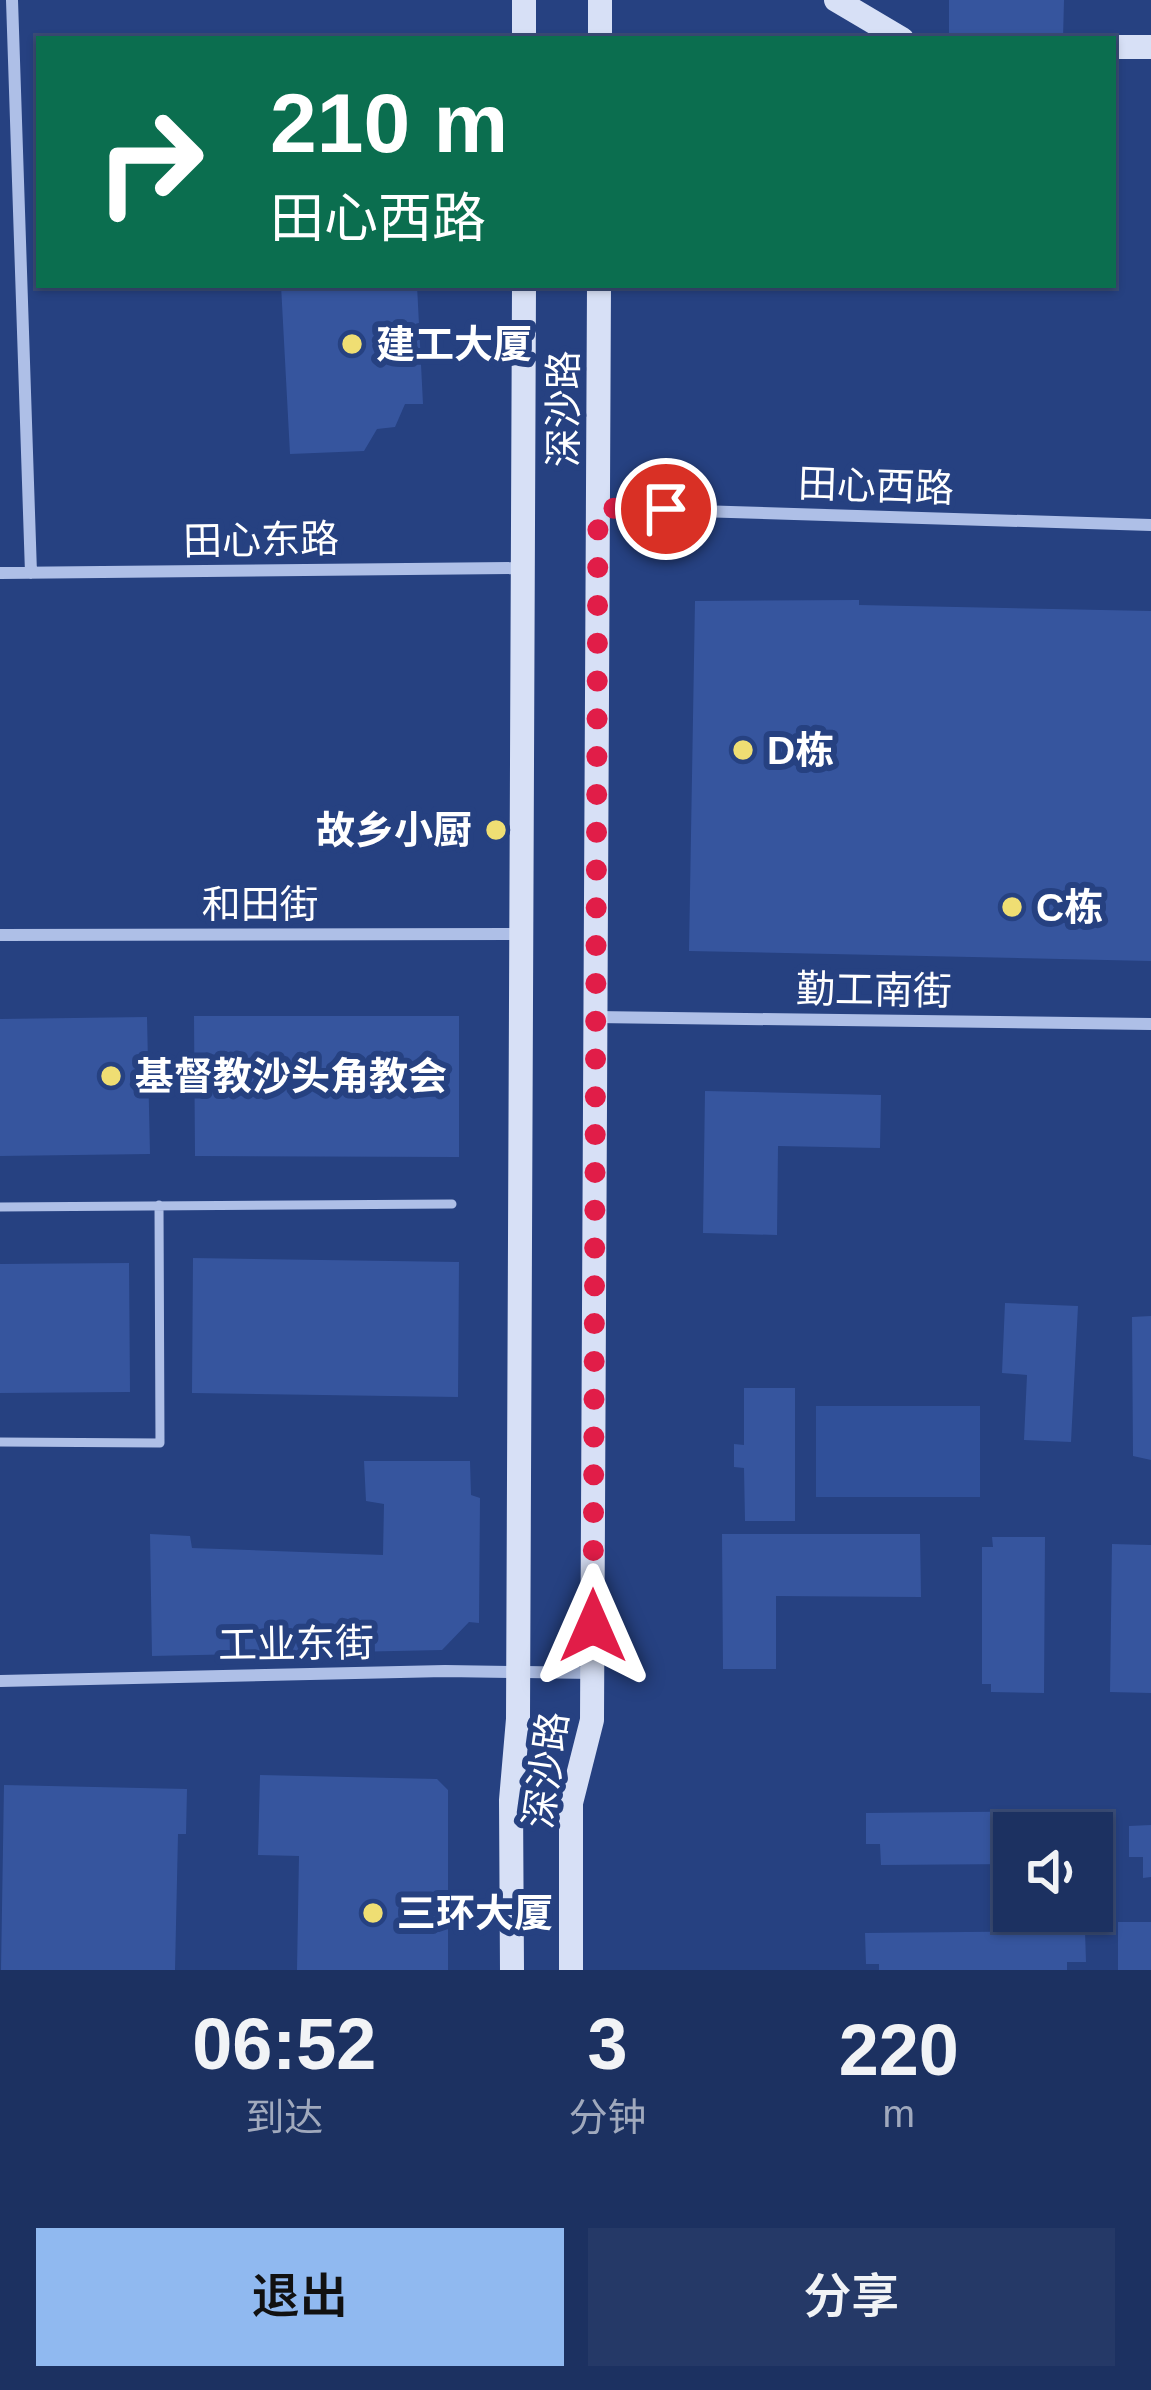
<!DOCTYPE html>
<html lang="zh">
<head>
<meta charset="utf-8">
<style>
	:root { --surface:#1c3161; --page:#253967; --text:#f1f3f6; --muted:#a0a9bd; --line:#3a4c76; --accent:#90b9f0 }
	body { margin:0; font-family:Arial,"Noto Sans SC",sans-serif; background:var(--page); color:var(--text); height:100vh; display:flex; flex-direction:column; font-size:45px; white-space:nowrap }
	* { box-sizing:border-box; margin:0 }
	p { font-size:39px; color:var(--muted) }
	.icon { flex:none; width:66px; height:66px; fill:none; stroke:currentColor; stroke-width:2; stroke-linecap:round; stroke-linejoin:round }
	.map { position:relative; height:1970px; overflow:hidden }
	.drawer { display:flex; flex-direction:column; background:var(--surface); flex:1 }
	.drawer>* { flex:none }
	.hud { position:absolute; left:36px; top:36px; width:1080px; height:252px; border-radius:0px; box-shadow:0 3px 9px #0004,0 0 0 3px var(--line); background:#0b6e4f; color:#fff; overflow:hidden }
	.controls { position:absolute; left:993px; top:1812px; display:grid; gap:24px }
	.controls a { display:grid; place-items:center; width:120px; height:120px; border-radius:0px; background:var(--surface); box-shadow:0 3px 9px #0004,0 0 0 3px var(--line); font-size:60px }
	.pin { position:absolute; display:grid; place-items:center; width:102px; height:102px; color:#fff; margin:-51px; border:6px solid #fff; border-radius:50%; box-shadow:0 3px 12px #0007 }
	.me { position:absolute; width:132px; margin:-66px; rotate:0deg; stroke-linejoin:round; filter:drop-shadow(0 0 9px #0008) }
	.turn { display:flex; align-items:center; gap:42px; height:252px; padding:0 36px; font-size:54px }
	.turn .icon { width:156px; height:156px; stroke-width:2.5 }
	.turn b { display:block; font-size:84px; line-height:102px }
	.eta { display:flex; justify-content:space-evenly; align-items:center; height:204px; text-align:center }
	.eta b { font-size:72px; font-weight:600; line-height:84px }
	.primary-button { display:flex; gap:24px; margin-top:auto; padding:24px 36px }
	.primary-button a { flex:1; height:138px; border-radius:0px; background:var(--accent); color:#111; font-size:48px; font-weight:600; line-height:138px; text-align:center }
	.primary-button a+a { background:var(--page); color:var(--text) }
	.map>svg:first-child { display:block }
	.green { fill:#305099 }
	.building { fill:#36559e }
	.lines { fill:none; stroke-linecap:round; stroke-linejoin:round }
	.lane { stroke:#aebfe7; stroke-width:9 }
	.street { stroke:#aebfe7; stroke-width:12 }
	.secondary { stroke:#d7e0f6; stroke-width:24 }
	.route { stroke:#e11d48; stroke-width:21; stroke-dasharray:0 37.8 }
	.poi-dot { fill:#efde73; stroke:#264181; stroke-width:4.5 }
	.labels { text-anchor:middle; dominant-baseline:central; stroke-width:12; stroke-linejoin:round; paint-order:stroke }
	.poi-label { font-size:39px; font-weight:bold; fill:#fff; stroke:#264181; text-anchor:start }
	.street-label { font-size:39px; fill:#fff; stroke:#264181 }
</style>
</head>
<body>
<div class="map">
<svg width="1151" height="1970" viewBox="0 0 1151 1970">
	<rect width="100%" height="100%" fill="#264181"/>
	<!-- green -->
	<path class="green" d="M816,1406H980V1497H816Z"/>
	<!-- building -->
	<path class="building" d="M949,0H1064L1063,39H949Z
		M281,285H417L423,404H405L395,427L377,429L364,451L290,454Z
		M859,600V605L1151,611V961L689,951L695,601Z
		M194,1016H459V1157L195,1156Z
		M147,1017L150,1154L0,1156V1019Z
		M705,1091L881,1095L880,1148L778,1146L777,1235L703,1233Z
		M193,1258L459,1262L458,1397L192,1393Z
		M129,1263L130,1392L0,1393V1264Z
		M1005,1303L1078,1306L1071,1442L1024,1440L1027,1375L1002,1373Z
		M1151,1316V1460L1133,1456L1132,1317Z
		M744,1388H795V1521H745L744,1468L734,1467V1444L744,1445Z
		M364,1461H470L471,1495L480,1498L479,1623L469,1622L442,1650L152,1656L150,1534L190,1536L192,1548L383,1555L384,1504L366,1501Z
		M722,1534H920L921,1597L776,1596V1669H723Z
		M992,1537H1045L1044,1693L991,1692V1684H982V1547H993Z
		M1112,1544L1151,1545V1693L1110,1692Z
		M260,1775L437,1779L448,1790V1970H297L299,1856L258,1855Z
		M4,1785L187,1789L186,1834H178L175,1970H1Z
		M1086,1811V1833H1014V1864L881,1865L880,1844H866V1813Z
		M1151,1825V1877L1143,1878V1857H1129V1826Z
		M1118,1922H1151V1970H1118Z
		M1085,1931L1086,1962H1067V1970H879V1964H866L865,1933Z"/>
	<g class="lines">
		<!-- lane -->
		<path class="lane" d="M0,1207L452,1204
			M0,1442L160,1443L159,1205"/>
		<!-- street -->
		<path class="street" d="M12,0L31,573
			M598,508L1151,525
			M0,573L522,568
			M0,935L520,934
			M595,1017L1151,1024
			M0,1681L445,1671L592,1673"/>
		<!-- secondary -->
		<path class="secondary" d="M836,0L902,39
			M524,39V0
			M600,39V0
			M1113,47H1151
			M512,1970L511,1800L518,1719L524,285
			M571,1970V1803L592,1720L599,285"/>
	</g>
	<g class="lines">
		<!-- route -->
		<path class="route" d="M593,1626L598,508L666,509"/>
	</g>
	<!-- markers -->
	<g class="poi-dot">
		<circle cx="352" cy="344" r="12"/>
		<circle cx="743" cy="750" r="12"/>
		<circle cx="496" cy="830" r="12"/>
		<circle cx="1012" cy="907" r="12"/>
		<circle cx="111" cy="1076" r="12"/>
		<circle cx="373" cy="1913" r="12"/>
	</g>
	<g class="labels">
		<!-- poi labels -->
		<g class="poi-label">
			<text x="376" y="344">建工大厦</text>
			<text x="767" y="750">D栋</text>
			<text x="472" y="830" text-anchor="end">故乡小厨</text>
			<text x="1036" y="907">C栋</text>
			<text x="135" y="1076">基督教沙头角教会</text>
			<text x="397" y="1913">三环大厦</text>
		</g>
		<!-- street labels -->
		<g class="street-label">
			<text transform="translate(563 409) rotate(-90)">深沙路</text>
			<text transform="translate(876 486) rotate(2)">田心西路</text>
			<text transform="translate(261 540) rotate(-1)">田心东路</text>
			<text x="260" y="904">和田街</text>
			<text transform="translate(874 990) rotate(1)">勤工南街</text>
			<text transform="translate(296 1644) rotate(-1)">工业东街</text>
			<text transform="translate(546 1770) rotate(-82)">深沙路</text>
		</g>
	</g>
</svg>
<div class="controls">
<a><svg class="icon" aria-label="sound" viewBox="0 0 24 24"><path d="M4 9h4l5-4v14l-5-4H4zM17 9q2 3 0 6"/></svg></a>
</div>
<div class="pin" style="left:666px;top:509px;background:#d93025"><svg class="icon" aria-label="arrive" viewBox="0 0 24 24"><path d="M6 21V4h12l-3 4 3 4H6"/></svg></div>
<svg class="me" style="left:593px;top:1626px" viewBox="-20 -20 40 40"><path d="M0-17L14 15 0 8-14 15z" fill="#e11d48" stroke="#fff" stroke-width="4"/></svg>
<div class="hud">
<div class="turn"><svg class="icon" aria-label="right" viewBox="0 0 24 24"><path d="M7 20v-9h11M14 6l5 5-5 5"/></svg><div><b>210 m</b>田心西路</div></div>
</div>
</div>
<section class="drawer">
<div class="eta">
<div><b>06:52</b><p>到达</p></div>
<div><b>3</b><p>分钟</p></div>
<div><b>220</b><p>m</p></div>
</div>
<div class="primary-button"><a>退出</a><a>分享</a></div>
</section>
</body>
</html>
